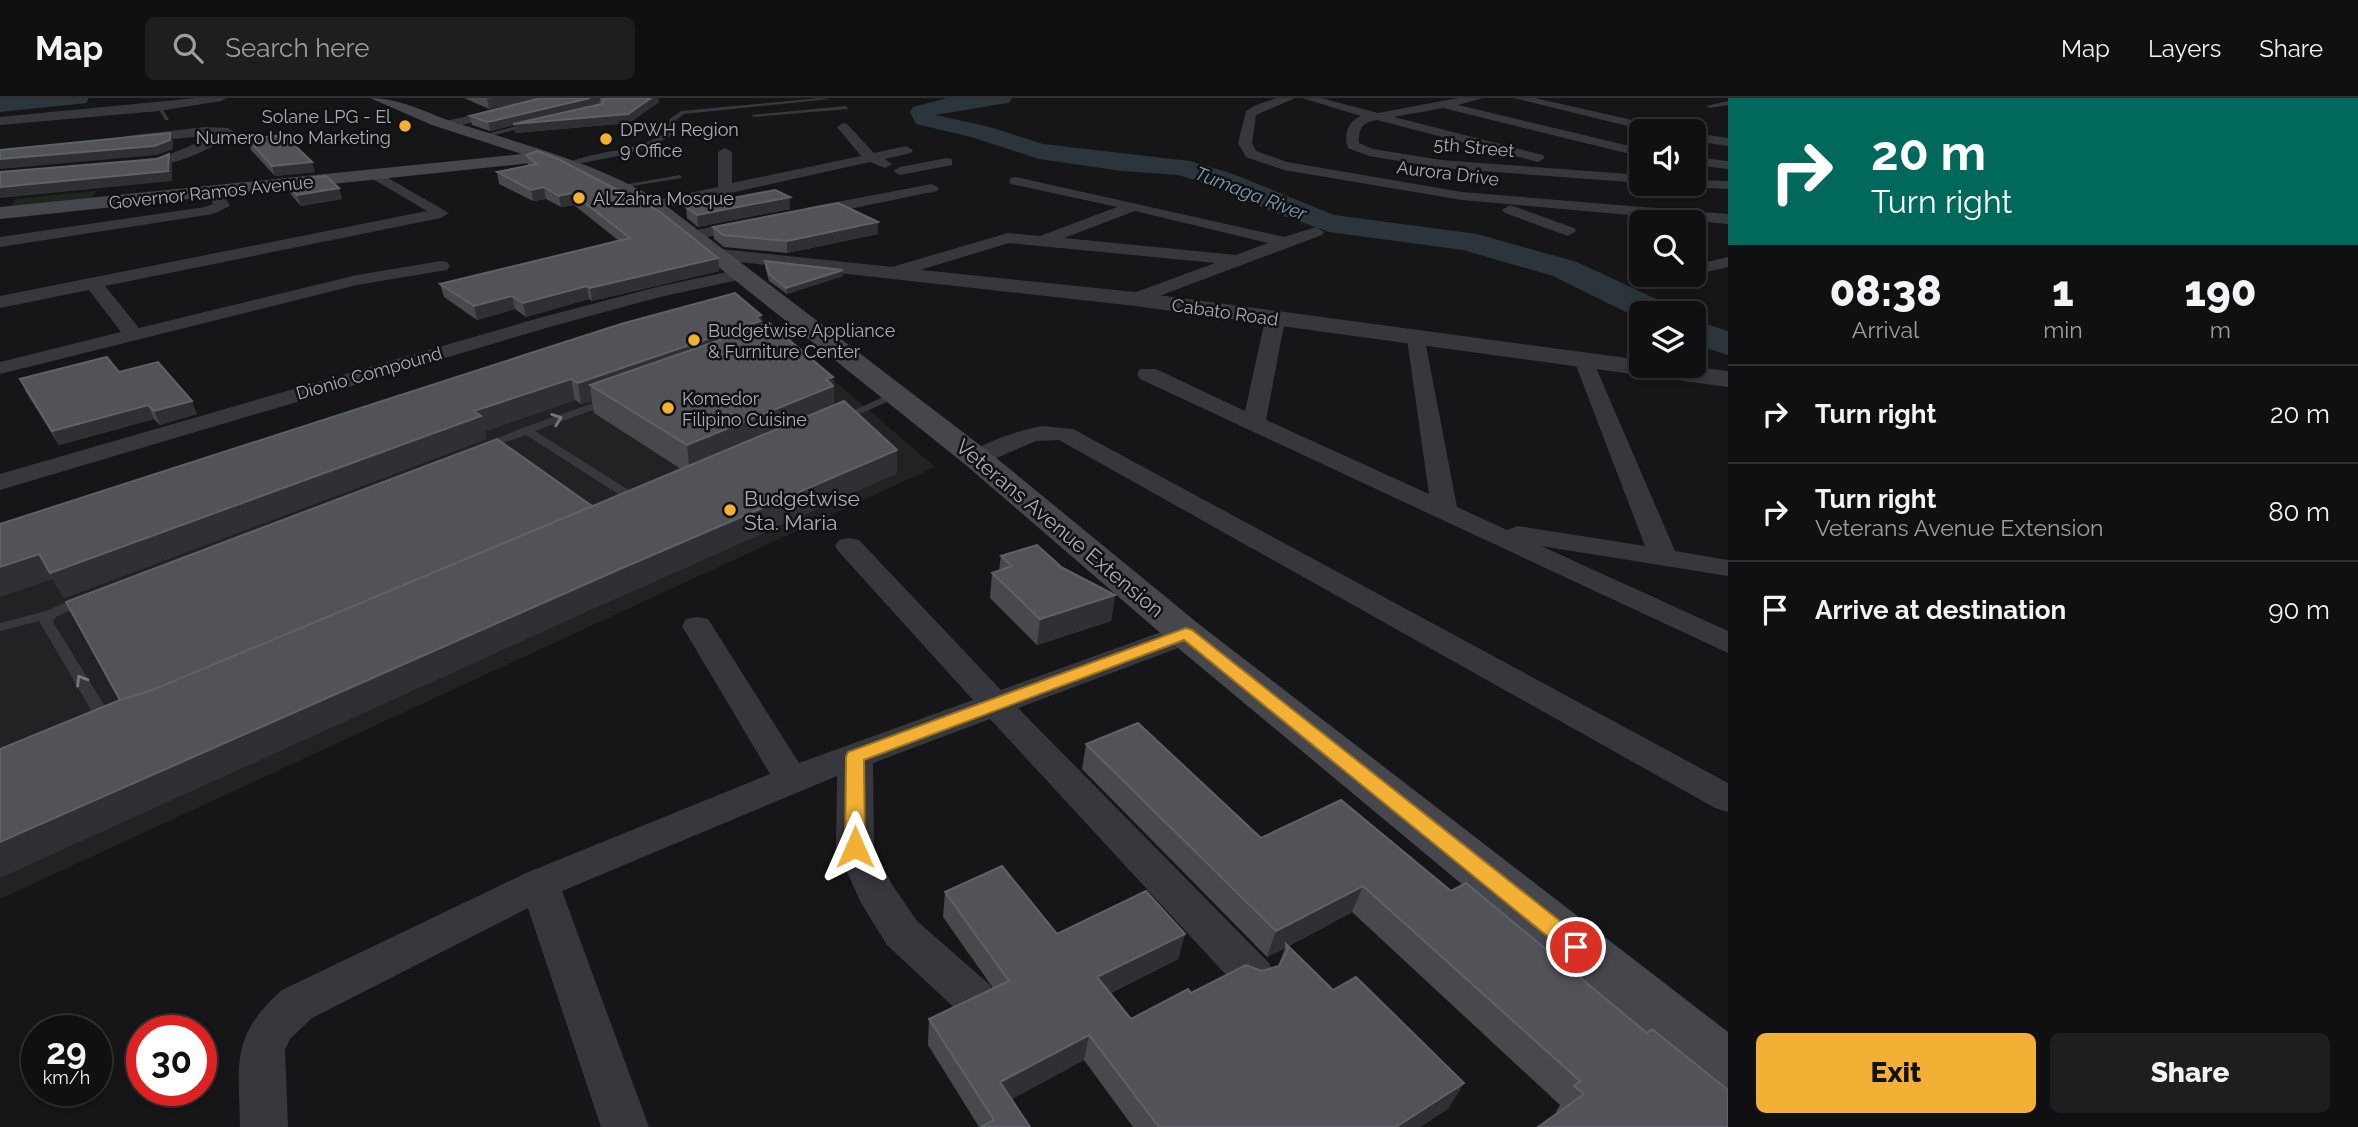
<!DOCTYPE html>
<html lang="en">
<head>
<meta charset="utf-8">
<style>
	:root { --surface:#101012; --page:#1e1e20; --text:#f1f3f6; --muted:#9c9d9f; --line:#303032; --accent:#f2b134 }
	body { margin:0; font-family:Raleway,sans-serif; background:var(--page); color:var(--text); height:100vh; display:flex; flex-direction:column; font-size:26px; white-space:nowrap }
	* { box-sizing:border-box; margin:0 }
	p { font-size:23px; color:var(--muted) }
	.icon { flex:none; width:38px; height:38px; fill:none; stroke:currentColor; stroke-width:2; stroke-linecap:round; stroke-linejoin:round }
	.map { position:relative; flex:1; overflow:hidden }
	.side { display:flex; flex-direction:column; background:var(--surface); width:630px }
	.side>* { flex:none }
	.top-card { background:#00695c; color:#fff; overflow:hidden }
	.tools { position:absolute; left:1629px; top:21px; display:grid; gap:14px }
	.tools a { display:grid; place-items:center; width:77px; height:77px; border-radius:10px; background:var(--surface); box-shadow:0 4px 10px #0003,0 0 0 2px var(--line); font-size:35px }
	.speed { position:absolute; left:21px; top:917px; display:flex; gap:14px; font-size:35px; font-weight:700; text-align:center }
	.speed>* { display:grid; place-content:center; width:91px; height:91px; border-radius:50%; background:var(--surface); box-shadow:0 4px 10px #0003,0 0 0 2px var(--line); line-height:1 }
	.speed small { font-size:18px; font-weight:400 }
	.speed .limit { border:10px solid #d22; background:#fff; color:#111 }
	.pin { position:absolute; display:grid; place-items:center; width:60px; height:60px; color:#fff; margin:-30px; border:4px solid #fff; border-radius:50%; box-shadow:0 2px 7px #0007 }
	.me { position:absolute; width:77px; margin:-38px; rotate:0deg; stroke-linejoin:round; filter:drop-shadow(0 0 5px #0008) }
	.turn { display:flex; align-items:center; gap:24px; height:147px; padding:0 28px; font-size:32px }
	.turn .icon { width:91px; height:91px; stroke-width:2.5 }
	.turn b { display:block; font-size:49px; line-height:60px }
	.eta { display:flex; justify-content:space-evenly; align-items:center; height:119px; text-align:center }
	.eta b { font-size:42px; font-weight:800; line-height:49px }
	.action { display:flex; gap:14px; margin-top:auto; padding:14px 28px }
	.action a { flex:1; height:80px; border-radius:10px; background:var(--accent); color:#111; font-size:28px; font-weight:800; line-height:80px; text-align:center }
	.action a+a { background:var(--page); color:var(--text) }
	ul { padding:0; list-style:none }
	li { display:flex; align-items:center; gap:21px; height:98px; padding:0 28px; border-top:2px solid var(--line) }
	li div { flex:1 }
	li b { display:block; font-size:26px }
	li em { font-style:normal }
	header { display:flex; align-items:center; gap:42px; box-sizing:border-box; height:98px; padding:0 35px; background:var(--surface); border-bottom:2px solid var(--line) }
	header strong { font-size:33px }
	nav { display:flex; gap:38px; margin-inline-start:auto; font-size:24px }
	.search { width:490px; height:63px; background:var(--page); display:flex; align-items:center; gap:18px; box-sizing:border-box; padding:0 24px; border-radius:10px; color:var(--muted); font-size:26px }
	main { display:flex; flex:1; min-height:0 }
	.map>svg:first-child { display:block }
	.built { fill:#222225 }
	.green { fill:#1e261f }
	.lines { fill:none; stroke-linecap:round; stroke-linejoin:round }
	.river { fill:#2c353c; fill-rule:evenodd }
	.service { fill:#37383d; fill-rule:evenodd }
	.minor { fill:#37383d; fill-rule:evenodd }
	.tertiary { fill:#37383d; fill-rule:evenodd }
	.secondary { fill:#45474d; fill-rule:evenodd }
	.wall { fill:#47494d }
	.shaded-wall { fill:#2f3033 }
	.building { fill:#525359; stroke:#5f6168; stroke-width:2 }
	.oneway { stroke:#757881 }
	.route { fill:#f2b134; stroke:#9d7322; stroke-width:2 }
	.poi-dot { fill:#f2b134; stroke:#111113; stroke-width:2.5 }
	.labels { text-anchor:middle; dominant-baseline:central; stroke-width:5; stroke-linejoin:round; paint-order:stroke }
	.far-poi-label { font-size:18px; fill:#a8adb8; stroke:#111113; text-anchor:start }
	.far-street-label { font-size:18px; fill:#a8adb8; stroke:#111113 }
	.far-water-label { font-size:19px; font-style:italic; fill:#7f9bb3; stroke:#111113 }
	.poi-label { font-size:21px; fill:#a8adb8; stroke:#111113; text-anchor:start }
	.street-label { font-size:21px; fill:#a8adb8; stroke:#111113 }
</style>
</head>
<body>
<header>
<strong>Map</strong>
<div class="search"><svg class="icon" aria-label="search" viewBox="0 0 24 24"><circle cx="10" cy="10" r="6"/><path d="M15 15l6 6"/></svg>Search here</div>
<nav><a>Map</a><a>Layers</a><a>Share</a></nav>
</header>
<main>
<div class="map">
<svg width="1728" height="1029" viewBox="0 0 1728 1029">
	<rect width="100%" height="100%" fill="#161618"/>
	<!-- built -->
	<path class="built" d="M744,205L935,369L0,801V448Z"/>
	<!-- green -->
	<path class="green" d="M96,93L92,101L11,109L16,101Z"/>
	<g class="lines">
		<!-- river -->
		<path class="river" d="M0,0H89L86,5L78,6L0,14Z
			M947,0H1012L1009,5L1001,6L935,17L986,28L1043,46L1190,63L1233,76L1334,117L1477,136L1577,164L1669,207L1674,215H1642V222L1553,178L1463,152L1329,134L1268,112L1213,88L1178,77L1122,73L1039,61L971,39L916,26L910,14L913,9Z
			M1694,222L1728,233V257L1694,246Z"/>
		<!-- service -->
		<path class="service" d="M820,0L830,1L684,16L676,22L673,36C644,57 602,60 568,68L565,66C597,51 638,55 668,33L670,21L681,13Z
			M1728,3V7L1709,10L1706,8Z
			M157,8H161L169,22H165Z
			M846,8L848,11L754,19L751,17Z
			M532,24L534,27L482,40L479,38Z
			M680,77L682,80L620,90L617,88Z
			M812,228L817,231L815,233L771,249L763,247Z
			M894,294L898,295V299L842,324H834L833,322Z
			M611,299L616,302L615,304L535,333L643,401L645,404L643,407H635L526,337L482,352L476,349L522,330Z
			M83,497L88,498L90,501L88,504L56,519L53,524L109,615L118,617L120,621L118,625L112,626L98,624L39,523L0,533V525L46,513Z"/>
		<!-- minor -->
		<path class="minor" d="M197,0H227L221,3L159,13L0,27V19Z
			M549,0H570L446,31L440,27L446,23Z
			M1277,0H1295L1256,17L1252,45L1256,53L1287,64L1462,94L1728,116V126L1462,102L1284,72L1246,59L1238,45L1246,13L1256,7Z
			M1302,0H1321L1378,15L1458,0H1483L1458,7L1642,51V59L1443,10L1394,19L1543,57L1545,60L1538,64L1377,22C1363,24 1358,30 1359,45L1373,51L1441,62L1642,77V85L1441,70L1369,58L1348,50C1343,37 1348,23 1361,18Z
			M1514,0H1535L1663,29L1669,33H1648Z
			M843,25L847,26L874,55L906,48L913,52L911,55L885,61L892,66L885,70L870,64L653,112L645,107L648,104L718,89V54L725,50L732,54V85L861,58L837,29Z
			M205,29L228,30L234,34C221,50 143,81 126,67L133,63L166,58L216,37L130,45L124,41L125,38Z
			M1694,35L1728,40V48L1694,43Z
			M1694,59L1728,63V71L1694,67Z
			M947,60L952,61V67L900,77L893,73L900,69Z
			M376,73L449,115L441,120L105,188L139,230L357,177L441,163L447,164L450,168L447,172L357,187L0,276V264L121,234L89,192L0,210V198L427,113L371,80V74Z
			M1016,79L1284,139L1316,129L1324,134L1322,137L1135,207L1128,205L1126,201L1128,197L1215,165L1009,145L897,179H885L882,175L885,171L1008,135L1040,138L1117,109L1011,86L1009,83L1011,80ZM1135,113L1268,145L1236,157L1064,140Z
			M1694,82L1728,83V91L1689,89L1687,86H1694Z
			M932,86L939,90L937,93L805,120L797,115L805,110Z
			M215,90L220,91L230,108L213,116L0,149V139L205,109L213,106L208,94Z
			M1510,107L1574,130L1576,133L1568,138L1505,115L1502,112Z
			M753,120L761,125L759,128L694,142L686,137L688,134Z
			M1728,159V169L1694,177H1692L1694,167Z
			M741,171L747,172L750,176L747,180L660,199L553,228L0,392V376L539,220L657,189Z
			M1275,216L1285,222L1266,322L1429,396L1407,241L1410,237H1424L1457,409L1507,432L1518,428L1645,448L1574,262L1577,258H1591L1675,453L1728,462V478L1541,448L1728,533V555L1140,281L1137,276L1140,271H1156L1245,313L1265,222Z
			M1042,328L1073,331L1728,685V714L1715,710L1059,342L1036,343L978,368L969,366L966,361C978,344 1022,332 1042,328Z
			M849,440L859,442L1001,592L1175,529L1186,527L1197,529L1201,536L1197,543L1018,610L1269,865L1275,878L1269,891L1254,896L1239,891L990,621L873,665L874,749L891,785L917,823L990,887L997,901L990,915L975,920L960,915L887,847L861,805L836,749L837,678L562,793L649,1029H601L528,810L312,920L290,941L285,952L288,1029H240C239,966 230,938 282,892L526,775L770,676L682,528L686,521L697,519L708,521L799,665L973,602L839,454L835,448L839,442Z"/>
		<!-- tertiary -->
		<path class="tertiary" d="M720,151L1135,194L1642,262V268H1688L1728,273V289L1135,208L713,161L709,157L713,153Z"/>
		<!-- secondary -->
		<path class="secondary" d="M370,0C400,0 427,15 456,25C526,47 596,65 660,103L989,354L1200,527L1728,934V998L1707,990L1172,545L967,368L646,111L598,84L539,61L531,65L0,121V109L522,56L432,27Z"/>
	</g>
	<!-- wall -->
	<path class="wall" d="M464,0H537L489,11Z
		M541,0H658L659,4L629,25L515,35L514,27L490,33L472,27L470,18Z
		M248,41L315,74L275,78L251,52Z
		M526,57L718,160L719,173L592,203L589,201L526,219L515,211L477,222L444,199L440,186L619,143L574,107L561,109L546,101L533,103L499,86L497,74L528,68Z
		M284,82L339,90L342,101L301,108L288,93Z
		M790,99V111L698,129L687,120L686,109Z
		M713,129L878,136L787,155L724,149L714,141Z
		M765,163L843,172V178L787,196L769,183L765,169Z
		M761,217L762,228L833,279L834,307L897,375L624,497L592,408L681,371L594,315L592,303L581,306L575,302L485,333L486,341L64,500L53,481L0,426Z
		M119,274L197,316L160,327L154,321L59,347L26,294L20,281Z
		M1001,458L1059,468L1115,497L1111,523L1037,547L990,500L992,475L999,472Z
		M1086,646L1261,740L1451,793L1647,935L1728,992L1558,1015L1556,1013L1560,1007L1352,814L1289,848L1449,1010L1420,1029H1133L1084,962L1012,1001L1030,1029H979L928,947L929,921L993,890L943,819L945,794L1057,836H1185L1178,861L1111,895L1131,921L1191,895L1278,868L1285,850L1267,859L1082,671Z"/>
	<!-- shaded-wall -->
	<path class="shaded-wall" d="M494,0H537L489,11L487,1Z
		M590,0H600V6L651,0H658L659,4L629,25L515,35L514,27L490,33L488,24Z
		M170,35L173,44V51L157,57L0,71V61Z
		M169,56L172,66V83L0,100V89L168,73Z
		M312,64L315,74L275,78L272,68Z
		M544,89L546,101L533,103L531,92Z
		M339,90L342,101L301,108L297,97Z
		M572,95L574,107L561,109L559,98Z
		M790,99V111L698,129L697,117Z
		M878,124V136L787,155V143Z
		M718,160L719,173L592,203L590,190Z
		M843,172V178L787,196L786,190Z
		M587,188L589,201L526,219L523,205Z
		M512,198L515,211L477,222L474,208Z
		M761,217L762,237L590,287L592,303L581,306L578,285Z
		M833,279L834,316L690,377L687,347Z
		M571,281L575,302L485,333L486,341L64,500L50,475L474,313Z
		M192,303L197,316L160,327L154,313Z
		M148,307L154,321L59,347L52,333Z
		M897,352V375L624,497L0,780V744L620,471Z
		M39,456L53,481L0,499V469Z
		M1115,497L1111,523L1037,547L1040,521Z
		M1363,788L1352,814L1287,849L1286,846L1285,850L1267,859L1276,833Z
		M1185,836L1178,861L1092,904L1097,879Z
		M1089,937L1084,962L997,1009L1000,984Z
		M1464,985L1449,1010L1420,1029H1396Z"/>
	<!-- building -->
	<path class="building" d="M541,0H590L488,24L470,18Z
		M602,0H651L628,16L513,26L602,6L604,2Z
		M170,35V42L154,48L0,61V52Z
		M284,37L312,64L272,68L248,41Z
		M537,53L556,60L659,113L718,160L590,190L587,188L523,205L512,198L474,208L440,186L630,140L572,95L559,98L544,89L531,92L497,74L537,66L526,57Z
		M169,56L168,73L0,89V74L157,61Z
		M326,78L339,90L297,97L284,82Z
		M775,92L790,99L697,117L686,109Z
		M838,105L878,124L787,143L723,137L713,129Z
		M765,163L843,172L786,190L769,176Z
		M735,195L761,217L756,219L760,223L578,285L571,281L474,313L481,318L50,475L39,456L0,469V426L621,226Z
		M769,225L833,279L826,281L833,288L687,347L590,287Z
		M107,259L119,274L158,264L192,303L154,313L148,307L52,333L20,281Z
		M844,303L897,352L620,471L0,744V651L120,602L150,593Z
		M497,341L592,408L150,593L120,602L66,504Z
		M1037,447L1059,467H1057L1115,497L1040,521L992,475L1012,468L1001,458Z
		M1138,625L1261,740L1341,702L1451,793L1466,785L1647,935L1652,931L1728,992V1029H1538L1584,996L1574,988L1580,983L1363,788L1276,833L1086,646Z
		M1002,768L1057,836L1146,793L1185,836L1097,879L1131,921L1188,891L1191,895L1246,867L1262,873L1279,868L1287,853L1286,846L1333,892L1356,879L1464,985L1396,1029H1159L1089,937L1000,984L1030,1029H981L994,1022L929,921L1009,883L945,794Z"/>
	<!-- one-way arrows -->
	<defs><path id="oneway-chevron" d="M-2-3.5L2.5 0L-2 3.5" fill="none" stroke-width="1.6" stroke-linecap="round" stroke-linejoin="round" transform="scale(1.75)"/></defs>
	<g class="oneway">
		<use href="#oneway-chevron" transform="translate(557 321) rotate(-19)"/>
		<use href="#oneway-chevron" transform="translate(81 582) rotate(-121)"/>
	</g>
	<!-- route -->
	<path class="route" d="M1186,530L1192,532L1584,842L1587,849L1584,855L1576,858L1568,855L1184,542L864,662L865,749L862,755L855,757L848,755L845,749L846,659L848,654Z"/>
	<!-- markers -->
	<g class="poi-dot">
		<circle cx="405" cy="28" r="7"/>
		<circle cx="606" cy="41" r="7"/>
		<circle cx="579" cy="100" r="7"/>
		<circle cx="694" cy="242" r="7"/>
		<circle cx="668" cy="310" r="7"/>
		<circle cx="730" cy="412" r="7"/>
	</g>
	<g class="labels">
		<!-- far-poi labels -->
		<g class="far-poi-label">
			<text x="391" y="18" text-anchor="end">Solane LPG - El<tspan x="391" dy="21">Numero Uno Marketing</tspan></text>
			<text x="620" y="31">DPWH Region<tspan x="620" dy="21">9 Office</tspan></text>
			<text x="593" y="100">Al Zahra Mosque</text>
			<text x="708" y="232">Budgetwise Appliance<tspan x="708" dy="21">&amp; Furniture Center</tspan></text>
			<text x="682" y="300">Komedor<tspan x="682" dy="21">Filipino Cuisine</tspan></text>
		</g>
		<!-- far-street labels -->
		<g class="far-street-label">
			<text transform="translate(1474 49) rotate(5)">5th Street</text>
			<text transform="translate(1448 75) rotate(7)">Aurora Drive</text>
			<text transform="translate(211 94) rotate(-6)">Governor Ramos Avenue</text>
			<text transform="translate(1225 214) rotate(8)">Cabato Road</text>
			<text transform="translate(369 275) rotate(-16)">Dionio Compound</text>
		</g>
		<!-- far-water labels -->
		<g class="far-water-label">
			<text transform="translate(1251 95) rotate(21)">Tumaga River</text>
		</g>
		<!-- poi labels -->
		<g class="poi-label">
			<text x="744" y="400">Budgetwise<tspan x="744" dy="24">Sta. Maria</tspan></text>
		</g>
		<!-- street labels -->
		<g class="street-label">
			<text transform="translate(1060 430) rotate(40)">Veterans Avenue Extension</text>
		</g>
	</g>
</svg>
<div class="tools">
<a><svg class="icon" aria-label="sound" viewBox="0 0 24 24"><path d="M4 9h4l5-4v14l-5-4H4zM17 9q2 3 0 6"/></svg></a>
<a><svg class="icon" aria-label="search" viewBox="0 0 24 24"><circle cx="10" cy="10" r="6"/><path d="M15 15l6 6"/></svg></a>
<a><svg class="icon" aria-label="layers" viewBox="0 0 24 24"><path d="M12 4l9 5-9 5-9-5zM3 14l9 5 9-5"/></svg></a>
</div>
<div class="speed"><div>29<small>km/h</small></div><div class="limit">30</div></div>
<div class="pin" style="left:1576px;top:849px;background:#d93025"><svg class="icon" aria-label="arrive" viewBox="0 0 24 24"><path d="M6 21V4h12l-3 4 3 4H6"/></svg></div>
<svg class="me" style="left:855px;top:749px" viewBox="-20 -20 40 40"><path d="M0-17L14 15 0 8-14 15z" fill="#f2b134" stroke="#fff" stroke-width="4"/></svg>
</div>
<section class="side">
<div class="top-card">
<div class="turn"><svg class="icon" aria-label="right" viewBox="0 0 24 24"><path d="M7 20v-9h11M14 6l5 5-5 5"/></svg><div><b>20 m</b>Turn right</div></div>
</div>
<div class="eta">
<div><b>08:38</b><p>Arrival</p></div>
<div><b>1</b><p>min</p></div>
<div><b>190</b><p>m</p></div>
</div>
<ul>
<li><svg class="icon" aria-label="right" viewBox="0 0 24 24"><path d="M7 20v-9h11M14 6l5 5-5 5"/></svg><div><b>Turn right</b></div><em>20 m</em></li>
<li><svg class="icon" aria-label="right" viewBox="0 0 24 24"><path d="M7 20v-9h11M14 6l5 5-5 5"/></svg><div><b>Turn right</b><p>Veterans Avenue Extension</p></div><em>80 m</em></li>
<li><svg class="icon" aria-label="arrive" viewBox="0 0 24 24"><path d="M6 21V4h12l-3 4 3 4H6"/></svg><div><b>Arrive at destination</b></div><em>90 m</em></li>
</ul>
<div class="action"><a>Exit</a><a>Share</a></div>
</section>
</main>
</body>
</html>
